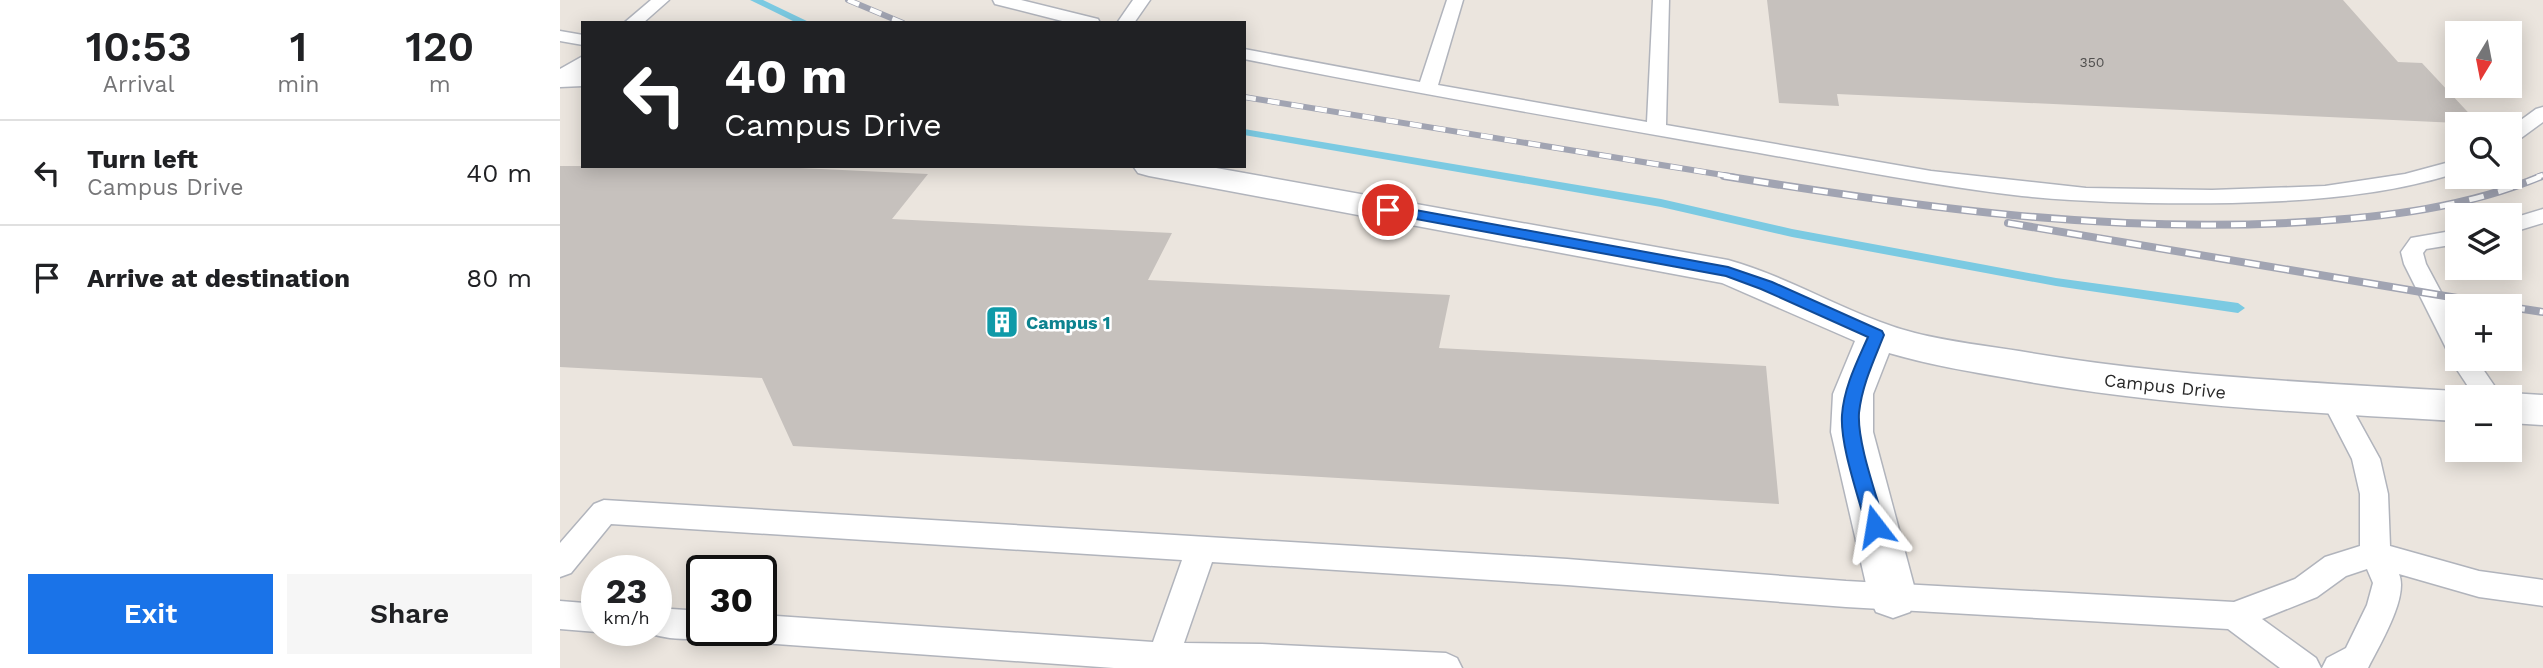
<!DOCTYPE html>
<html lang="en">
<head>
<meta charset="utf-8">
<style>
	:root { --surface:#fff; --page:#f6f6f6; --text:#202124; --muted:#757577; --line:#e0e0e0; --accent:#1a73e8 }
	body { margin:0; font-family:"Work Sans",sans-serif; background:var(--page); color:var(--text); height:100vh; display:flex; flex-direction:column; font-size:26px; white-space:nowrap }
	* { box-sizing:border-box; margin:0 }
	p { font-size:23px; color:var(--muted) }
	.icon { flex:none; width:38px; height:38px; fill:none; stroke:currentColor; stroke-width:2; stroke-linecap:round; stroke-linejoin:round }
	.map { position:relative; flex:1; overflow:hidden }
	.sheet { display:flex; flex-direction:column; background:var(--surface); width:560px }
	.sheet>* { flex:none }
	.hud { position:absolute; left:21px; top:21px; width:665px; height:147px; border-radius:0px; box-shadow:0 4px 18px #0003; background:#202124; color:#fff; overflow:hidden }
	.needle { width:46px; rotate:190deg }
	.fabs { position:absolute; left:1885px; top:21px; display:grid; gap:14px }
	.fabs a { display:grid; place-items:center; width:77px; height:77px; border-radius:0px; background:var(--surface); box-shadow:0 4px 18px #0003; font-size:35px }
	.speed { position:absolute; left:21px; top:555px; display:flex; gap:14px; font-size:35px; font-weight:700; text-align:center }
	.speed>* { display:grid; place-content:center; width:91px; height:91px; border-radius:50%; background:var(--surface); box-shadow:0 4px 18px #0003; line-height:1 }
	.speed small { font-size:18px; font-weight:400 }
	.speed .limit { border:4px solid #111; border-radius:10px; background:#fff; color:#111 }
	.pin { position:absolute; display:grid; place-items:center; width:60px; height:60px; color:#fff; margin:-30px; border:4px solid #fff; border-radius:50%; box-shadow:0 2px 7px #0007 }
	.me { position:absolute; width:77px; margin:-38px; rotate:346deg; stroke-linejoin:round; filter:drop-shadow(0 0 5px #0008) }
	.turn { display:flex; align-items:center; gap:24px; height:147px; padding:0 28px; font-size:32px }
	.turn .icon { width:91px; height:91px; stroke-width:2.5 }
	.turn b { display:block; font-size:49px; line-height:60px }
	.eta { display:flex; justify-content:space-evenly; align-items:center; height:119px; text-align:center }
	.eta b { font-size:42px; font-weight:600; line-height:49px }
	.button { display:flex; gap:14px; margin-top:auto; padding:14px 28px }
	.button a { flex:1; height:80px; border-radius:0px; background:var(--accent); color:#fff; font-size:28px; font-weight:600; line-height:80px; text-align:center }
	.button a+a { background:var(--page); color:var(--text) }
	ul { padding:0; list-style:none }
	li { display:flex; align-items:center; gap:21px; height:105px; padding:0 28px; border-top:2px solid var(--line) }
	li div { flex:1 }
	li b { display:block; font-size:26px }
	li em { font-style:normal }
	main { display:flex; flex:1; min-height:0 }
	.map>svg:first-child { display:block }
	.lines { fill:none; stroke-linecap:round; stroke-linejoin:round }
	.stream { fill:#7bcae2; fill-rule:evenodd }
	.building { fill:#c6c1bd }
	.service-casing { stroke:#b1b4bc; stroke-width:3 }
	.minor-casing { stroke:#b1b4bc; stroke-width:3 }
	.service { fill:#fff; fill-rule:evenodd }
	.minor { fill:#fff; fill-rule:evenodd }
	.rail-far1-casing { stroke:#a1a4b2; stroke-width:6 }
	.rail-casing { stroke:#a1a4b2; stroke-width:8 }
	.rail-far1 { stroke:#fff; stroke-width:4.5; stroke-dasharray:12; stroke-linecap:butt }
	.rail { stroke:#fff; stroke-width:5; stroke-dasharray:15; stroke-linecap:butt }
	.route { fill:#1a73e8; stroke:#114b97; stroke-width:2 }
	.labels { text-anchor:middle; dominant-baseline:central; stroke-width:5; stroke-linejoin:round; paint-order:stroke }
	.number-label { font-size:14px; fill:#51504f }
	.culture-label { font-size:18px; font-weight:bold; fill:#0d838f; stroke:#fff; text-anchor:start }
	.street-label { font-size:18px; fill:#2a2a2a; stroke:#fff }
</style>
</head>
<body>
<main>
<section class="sheet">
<div class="eta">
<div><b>10:53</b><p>Arrival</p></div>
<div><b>1</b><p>min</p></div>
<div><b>120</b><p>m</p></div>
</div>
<ul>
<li><svg class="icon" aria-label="left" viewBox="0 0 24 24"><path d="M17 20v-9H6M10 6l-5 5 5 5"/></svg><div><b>Turn left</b><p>Campus Drive</p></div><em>40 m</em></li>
<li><svg class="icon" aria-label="arrive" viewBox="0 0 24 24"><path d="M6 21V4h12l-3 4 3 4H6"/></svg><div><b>Arrive at destination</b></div><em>80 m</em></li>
</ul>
<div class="button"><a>Exit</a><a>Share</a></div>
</section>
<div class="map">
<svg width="1983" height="668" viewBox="0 0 1983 668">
	<rect width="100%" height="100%" fill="#ebe5de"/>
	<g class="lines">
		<!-- stream -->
		<path class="stream" d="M190,0H203L251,23H237Z
			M684,129L1101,199L1232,229L1496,278L1678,303L1685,308L1678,313L1496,286L1232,237L1101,207L684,135Z"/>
	</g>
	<!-- building -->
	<path class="building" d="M1207,0H1783L1838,62L1862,63L1919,124L1277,94L1279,106L1219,103Z
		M0,166H196L368,174L332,219L612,233L588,280L890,295L879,348L1206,366L1219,504L233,446L202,378L0,367Z"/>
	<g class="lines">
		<defs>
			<path id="service" d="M91,0H109L83,23H64Z
				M433,0H461L538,19L540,23H510L435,4Z
				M573,0H590L574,23H557Z
				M887,0H903L878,85L1087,122L1093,0H1109L1106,125L1371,171L1526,188L1652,190L1765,186L1845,174L1897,160V173C1823,196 1748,201 1672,203C1602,204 1531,203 1462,196C1366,185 1271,165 1176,149C1011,120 848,92 684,59V49L860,82Z
				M0,31L23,35V45L0,41Z
				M23,56V70L8,81L0,82V69Z
				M1983,107V122L1957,141L1950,143V128L1976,109Z
				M1983,209V223L1950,233V219Z
				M1897,230V244L1866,249L1863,253L1866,264L1897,322V359H1916L1942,397H1915L1890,359L1894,354L1888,352L1844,264L1841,252L1851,238Z
				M1774,389L1783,392L1820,459L1828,494L1830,546L1919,571L1983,580V606L1919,597L1839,574C1849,597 1819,646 1808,668H1762L1767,658L1786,648L1807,605L1813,583L1807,569L1786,576L1757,597L1702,619L1756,658L1761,668H1720L1668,629L1286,607L1007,585L652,562L624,643L702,644L886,653L897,658L902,668H554L201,643L190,639L186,630H201V615L593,642L622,560L51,524L11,573L0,577V543L34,504L44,500L1007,559L1286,581L1674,602L1735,579L1765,557L1800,546V494L1792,459L1761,399L1765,392Z
				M0,601L37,604V630H42L37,632L0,629Z
				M96,608L142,611V630H155L153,635C134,642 104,639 85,632L96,630Z"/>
			<path id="minor" d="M23,68V86L0,87V69Z
				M573,166H645L1168,260C1233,278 1290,316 1355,333C1391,342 1428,346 1465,352C1608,376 1752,383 1897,391L1913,397H1897V421C1752,413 1607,406 1464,381C1419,373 1373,366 1329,353L1313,394V432L1357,597L1350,612L1333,618L1316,612L1309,597L1271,432L1273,394L1295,341L1162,283L589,176L578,173Z
				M1950,393L1983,395V425L1950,423V397H1935Z"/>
		</defs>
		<!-- service casing -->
		<use href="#service" class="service-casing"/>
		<!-- minor casing -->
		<use href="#minor" class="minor-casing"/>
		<!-- service -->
		<use href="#service" class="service"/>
		<!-- minor -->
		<use href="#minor" class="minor"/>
		<defs>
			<path id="rail-far1" d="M288,0L343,23
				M684,97L1175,177
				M1977,177L1983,175"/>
			<path id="rail" d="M1164,176C1356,207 1549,234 1744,222C1825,217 1906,208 1982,176
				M1448,223L1945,306
				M1950,307L1983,312"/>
		</defs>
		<!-- rail-far1 casing -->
		<use href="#rail-far1" class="rail-far1-casing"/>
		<!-- rail casing -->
		<use href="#rail" class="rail-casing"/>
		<!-- rail-far1 -->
		<use href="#rail-far1" class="rail-far1"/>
		<!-- rail -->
		<use href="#rail" class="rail"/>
	</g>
	<!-- route -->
	<path class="route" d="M828,205L1168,267L1212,282L1322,331L1324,335C1314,360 1302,385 1299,413C1297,443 1317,496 1325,526L1322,532L1315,534L1309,532L1306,526C1298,495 1280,445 1282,415C1284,387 1297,362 1308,337L1201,289L1166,276L823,213V207Z"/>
	<!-- icons -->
	<defs>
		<symbol id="building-square" viewBox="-11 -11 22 22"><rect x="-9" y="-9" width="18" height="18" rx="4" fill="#0f9aa8" stroke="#fff"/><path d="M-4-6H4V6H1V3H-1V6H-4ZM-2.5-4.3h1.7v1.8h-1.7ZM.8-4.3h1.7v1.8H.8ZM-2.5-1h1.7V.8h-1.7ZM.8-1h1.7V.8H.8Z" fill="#fff"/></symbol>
	</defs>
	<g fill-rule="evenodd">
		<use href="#building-square" x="423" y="303" width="38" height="38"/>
	</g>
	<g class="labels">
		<!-- number labels -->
		<g class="number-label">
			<text x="1532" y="62">350</text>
		</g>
		<!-- culture labels -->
		<g class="culture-label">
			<text x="466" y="322">Campus 1</text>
		</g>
		<!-- street labels -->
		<g class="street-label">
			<text transform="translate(1605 386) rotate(6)">Campus Drive</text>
		</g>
	</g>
</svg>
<div class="fabs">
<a><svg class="needle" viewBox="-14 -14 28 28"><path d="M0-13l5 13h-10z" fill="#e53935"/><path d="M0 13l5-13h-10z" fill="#757577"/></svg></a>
<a><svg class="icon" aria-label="search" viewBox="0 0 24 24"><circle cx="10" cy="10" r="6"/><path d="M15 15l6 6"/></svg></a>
<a><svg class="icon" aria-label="layers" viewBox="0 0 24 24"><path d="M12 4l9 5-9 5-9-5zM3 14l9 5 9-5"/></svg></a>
<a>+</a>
<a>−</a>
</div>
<div class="speed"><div>23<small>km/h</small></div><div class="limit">30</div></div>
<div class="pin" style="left:828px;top:210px;background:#d93025"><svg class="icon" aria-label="arrive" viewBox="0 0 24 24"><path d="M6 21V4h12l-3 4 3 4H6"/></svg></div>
<svg class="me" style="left:1315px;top:526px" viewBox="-20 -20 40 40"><path d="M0-17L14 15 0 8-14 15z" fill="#1a73e8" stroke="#fff" stroke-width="4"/></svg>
<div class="hud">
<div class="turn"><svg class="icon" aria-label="left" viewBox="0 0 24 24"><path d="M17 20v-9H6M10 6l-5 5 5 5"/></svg><div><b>40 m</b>Campus Drive</div></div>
</div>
</div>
</main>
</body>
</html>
